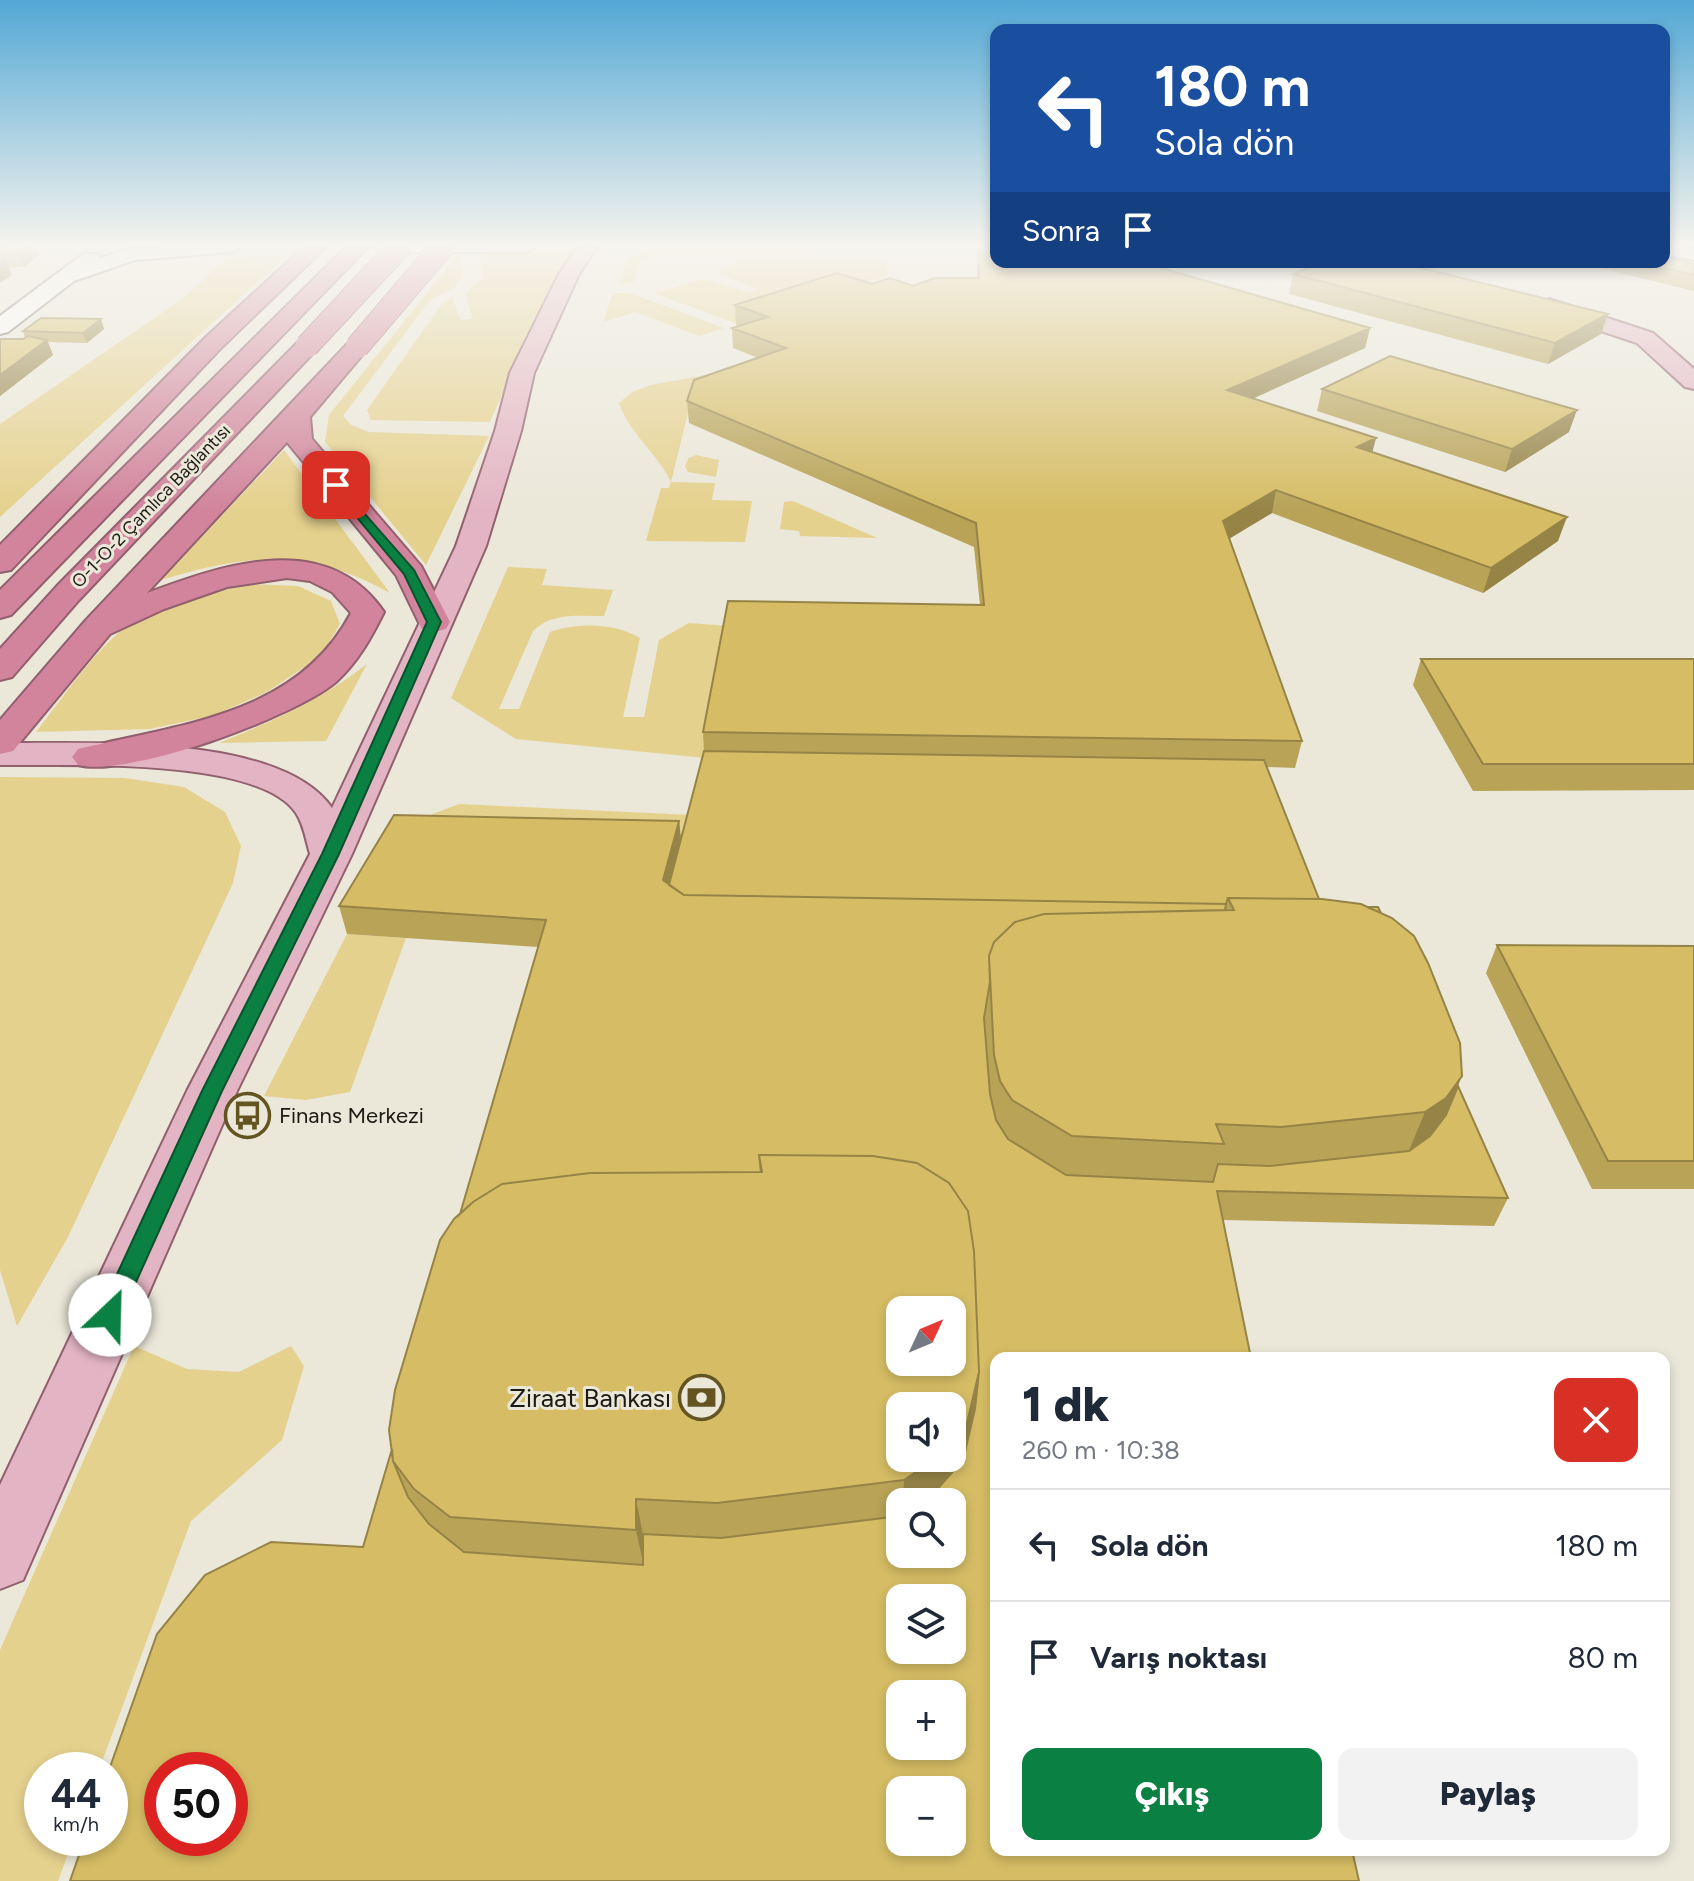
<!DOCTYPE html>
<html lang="tr">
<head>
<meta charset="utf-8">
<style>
	:root { --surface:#fff; --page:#f2f2f3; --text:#1f2937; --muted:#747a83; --line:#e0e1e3; --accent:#0b8043 }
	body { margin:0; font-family:Figtree,sans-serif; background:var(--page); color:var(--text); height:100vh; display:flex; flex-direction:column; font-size:30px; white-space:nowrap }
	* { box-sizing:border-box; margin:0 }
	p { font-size:26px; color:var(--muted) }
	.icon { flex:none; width:44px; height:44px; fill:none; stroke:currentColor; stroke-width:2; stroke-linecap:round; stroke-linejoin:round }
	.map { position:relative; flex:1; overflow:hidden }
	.drawer { position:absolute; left:990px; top:1352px; width:680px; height:504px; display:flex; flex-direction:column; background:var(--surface); border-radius:16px; box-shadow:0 4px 12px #0003 }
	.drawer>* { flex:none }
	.banner { position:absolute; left:990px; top:24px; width:680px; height:244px; border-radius:16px; box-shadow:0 4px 12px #0003; background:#1a4fa0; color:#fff; overflow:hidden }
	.needle { width:52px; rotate:46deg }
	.buttons { position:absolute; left:886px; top:1296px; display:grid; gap:16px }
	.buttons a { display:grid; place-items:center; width:80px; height:80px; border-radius:16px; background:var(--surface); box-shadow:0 4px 12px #0003; font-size:40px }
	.speed { position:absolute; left:24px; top:1752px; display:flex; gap:16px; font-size:40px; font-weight:700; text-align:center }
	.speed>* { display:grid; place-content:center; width:104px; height:104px; border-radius:50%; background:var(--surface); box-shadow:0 4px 12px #0003; line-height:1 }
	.speed small { font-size:20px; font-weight:400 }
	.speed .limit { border:12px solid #d22; background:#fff; color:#111 }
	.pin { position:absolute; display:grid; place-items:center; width:68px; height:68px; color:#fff; margin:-34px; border-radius:16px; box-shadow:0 4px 12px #0006 }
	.me { position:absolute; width:88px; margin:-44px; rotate:24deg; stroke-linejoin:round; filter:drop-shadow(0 0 6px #0008) }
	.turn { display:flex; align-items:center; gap:28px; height:168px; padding:0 32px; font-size:36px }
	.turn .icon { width:104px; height:104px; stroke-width:2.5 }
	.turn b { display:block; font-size:56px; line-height:68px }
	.then { display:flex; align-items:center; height:76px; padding:0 32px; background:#0003; gap:16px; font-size:30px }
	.round { display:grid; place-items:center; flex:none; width:84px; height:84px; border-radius:16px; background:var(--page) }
	.headline { display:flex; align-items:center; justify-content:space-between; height:136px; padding:0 32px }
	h1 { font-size:48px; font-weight:800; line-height:60px }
	.button { display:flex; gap:16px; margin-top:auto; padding:16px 32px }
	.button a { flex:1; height:92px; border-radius:16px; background:var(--accent); color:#fff; font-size:32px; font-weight:800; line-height:92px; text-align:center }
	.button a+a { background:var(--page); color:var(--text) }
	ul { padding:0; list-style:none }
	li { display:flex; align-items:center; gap:24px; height:112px; padding:0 32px; border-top:2px solid var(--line) }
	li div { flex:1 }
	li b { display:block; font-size:30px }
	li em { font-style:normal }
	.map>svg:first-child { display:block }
	.green { fill:#e5d18e }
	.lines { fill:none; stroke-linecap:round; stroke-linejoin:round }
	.minor-casing { stroke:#716d61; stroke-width:4 }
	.major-casing { stroke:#915f6d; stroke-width:4 }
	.highway-casing { stroke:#915f6d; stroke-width:4 }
	.minor { fill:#fff; fill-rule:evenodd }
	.major { fill:#e3b5c4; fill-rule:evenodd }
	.highway { fill:#d1849c; fill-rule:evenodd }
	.highway-bridge-casing { stroke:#915f6d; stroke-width:25; stroke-linecap:butt }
	.highway-bridge { stroke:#d1849c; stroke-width:23 }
	.wall { fill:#b8a357; fill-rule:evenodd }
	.shaded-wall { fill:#968447 }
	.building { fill:#d6bd65; stroke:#968447; stroke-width:2; fill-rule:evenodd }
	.route { fill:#0b8043; stroke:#07532c; stroke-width:2 }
	.labels { text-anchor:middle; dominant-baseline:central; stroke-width:6; stroke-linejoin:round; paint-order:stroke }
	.far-street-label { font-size:18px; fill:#1b1a15; stroke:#ebe7d9 }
	.poi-label { font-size:22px; fill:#1b1a15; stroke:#ebe7d9; text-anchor:start }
	.near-poi-label { font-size:26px; fill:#1b1a15; stroke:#ebe7d9; text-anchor:end }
</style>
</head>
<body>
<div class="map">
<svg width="1694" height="1881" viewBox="0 0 1694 1881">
	<rect width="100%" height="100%" fill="#ebe7d9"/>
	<!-- green -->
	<path class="green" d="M667,246H778L804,250L802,255H655L639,262L635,282L619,284L628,259L648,249Z
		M576,248L524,345L490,422L371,420L367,410L441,305L452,298L461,320L473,319L465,294L482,279L481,255Z
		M458,254L463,277L454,288L431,299L343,416L351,425L369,432L489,436L426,565L325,442L329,415Z
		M287,255L0,517V424L182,299L229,257Z
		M746,260L886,261L887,276L737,324L654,293L703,279L747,292L759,289L716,273Z
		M613,293H630L724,328L699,336L635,312L603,322Z
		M776,362L693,393L671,482L715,483L712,500L752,501L745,542L646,541L661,488H669L671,482C657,453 629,433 619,403L632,392L651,385Z
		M284,450L390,593C308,547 248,554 161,580Z
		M696,455L719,460L716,477L688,472L685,466L689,458Z
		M793,501L877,538L800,536L799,531L780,529L784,502Z
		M508,567L547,569L542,585L613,590L604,616C579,616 552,612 533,631L499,709H519L550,632C578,622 615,623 640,638L623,717H644L659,640L689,623L730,626L705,758L516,739L451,698Z
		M244,584L298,586L331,601L340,624L321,656L267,692L215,715L150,729L36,732C68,692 99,641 144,614C173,596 212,591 244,584Z
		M367,664L326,741L219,743C273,721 321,700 367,664Z
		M0,777L125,778L184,787L225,812L241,846L233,883L68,1237L17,1326L0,1270Z
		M459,804L691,815L682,848L417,820Z
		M347,934L406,938L350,1092L306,1100L264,1096Z
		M134,1346L187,1369L239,1372L291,1346L304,1366L282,1440L191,1521L99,1770H42V1838H74L58,1881H0V1650Z"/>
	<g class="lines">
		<defs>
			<path id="minor" d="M242,246L232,252L135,260L74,281L8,332L0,334V316L83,254H97L100,258L133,248Z
				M373,246H536L526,252H383Z
				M1664,246L1694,248V260L1664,254Z"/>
			<path id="major" d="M578,246H598L579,274L534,373L521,431L486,546L352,854L237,1091L23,1580L0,1589V1485L187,1091L310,854C306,841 304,825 296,813C258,756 64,766 0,765V743C84,744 280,732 332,808L456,546L495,431L510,373L559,274Z
				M1549,299L1653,333L1694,369V389L1685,387L1637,343L1541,311L1538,306Z"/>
			<path id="highway" d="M305,246H327L221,348L11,570L0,572V545L205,338Z
				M347,246H369L11,615L0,618V590Z
				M307,339L315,341L319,346L315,351L79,600L12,677L0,680V649L57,586L299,341Z
				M357,340L369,347L310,417L312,439L421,566L450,622L446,629L434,632L422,629L396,575L287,442L147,593C225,564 327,529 384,612C371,638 358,662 336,682C294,717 129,778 78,765L72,757L78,749C179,724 297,716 351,613L332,592L310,581L287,578L227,587L164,609L110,634L13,751L0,754V720L86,620L349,342Z"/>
		</defs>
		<!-- minor casing -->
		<use href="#minor" class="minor-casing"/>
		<!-- major casing -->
		<use href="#major" class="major-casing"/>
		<!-- highway casing -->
		<use href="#highway" class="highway-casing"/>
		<!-- minor -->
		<use href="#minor" class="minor"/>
		<!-- major -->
		<use href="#major" class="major"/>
		<!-- highway -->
		<use href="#highway" class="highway"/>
		<defs>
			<path id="highway-bridge" d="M307,346L400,246
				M357,347L443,246"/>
		</defs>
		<!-- highway-bridge casing -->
		<use href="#highway-bridge" class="highway-bridge-casing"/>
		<!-- highway-bridge -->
		<use href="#highway-bridge" class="highway-bridge"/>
	</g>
	<!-- wall -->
	<path class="wall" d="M0,246L39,255L24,267H9L12,275L0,283Z
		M977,246H996L1370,328L1365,348L1253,398L1376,438L1372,452L1558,541L1483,593L1272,513L1229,538L1302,741L1295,768L1267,767L1319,899L1458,1086L1508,1198L1494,1226L1222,1220L996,1850L363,1547L538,947L347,934L339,906L679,821L681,841L704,751L703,732L980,605L974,547L689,423L687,401L758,358L733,348L732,328L739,326L736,325L735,305L872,284L913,286L977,278ZM900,1502H952L900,1554Z
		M1576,262H1664L1694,264V291Z
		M1293,274L1608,314L1601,334L1548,364L1289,294Z
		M101,319L104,329L87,343L48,342L53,355L0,396V339H23L25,338L23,331Z
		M1322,389L1569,432L1505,472L1317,411Z
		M1421,659H1694V790L1473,791L1413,685Z
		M1497,945L1694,946V1189H1592L1486,973Z"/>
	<!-- shaded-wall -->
	<path class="shaded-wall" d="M27,246H36L39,255L24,267L18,253Z
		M5,256L12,275L0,283V260Z
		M1608,314L1601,334L1548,364L1555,343Z
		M101,319L104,329L87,343L83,333Z
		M1370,328L1365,348L1223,412L1227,390Z
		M47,340L53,355L0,396V375Z
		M1577,410L1569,432L1505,472L1512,449Z
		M1376,438L1370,461L1357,447Z
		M1276,490L1272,513L1219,545L1223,521Z
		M1567,517L1558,541L1483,593L1491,568Z
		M679,821L682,848L665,900L663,880Z
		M1462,1076L1434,1143L1397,1179L1425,1112Z
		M979,1372L972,1435L960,1486L946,1502H903L904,1480L936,1458H952V1440Z
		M636,1499L648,1560L649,1590L636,1530Z"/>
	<!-- building -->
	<path class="building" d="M0,246H27L18,253H0Z
		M978,246H996V262H1140L1370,328L1227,390L1376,438L1357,447L1567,517L1491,568L1276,490L1223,521L1302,741L703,732L728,601L984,605L976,523L687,401L694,380L786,348L732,328L768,317L735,305L837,273L872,284L890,278L913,286L935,278H979Z
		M1664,256L1694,264V275L1639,262H1664Z
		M1324,262H1397L1608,314L1555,343L1293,274Z
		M41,318L101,319L83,333L23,331Z
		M28,336L47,340L0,375V339H23Z
		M1390,356L1577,410L1512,449L1322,389Z
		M1421,659H1694V764H1483Z
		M704,751L1264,760L1319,899L1228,898L1226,904L684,895L669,885Z
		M394,815L679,821L663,880L684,895L1226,904L1225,910L1044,914L1015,922L994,942L989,956L990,982L984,1018L990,1094L996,1120L1008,1139L1066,1175L1213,1182L1218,1164L1269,1166L1409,1151L1430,1136L1446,1115L1458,1086L1508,1198L1217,1191L1251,1358H996V1850H1352L1359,1881H70L85,1838H110V1770H109L157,1634L205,1575L271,1542L363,1547L392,1449L393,1461L408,1497L429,1524L464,1552L643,1565V1534L721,1538L900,1516V1554H952V1502H921L934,1493L963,1460L975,1409L979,1372L974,1251L968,1211L949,1183L917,1163L873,1156L759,1155L761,1172L590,1173L502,1184L473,1202L460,1214L546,920L339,906ZM900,1598H952V1650H900ZM900,1694H952V1746H900ZM162,1770H230V1838H162ZM900,1790H952V1842H900Z
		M1228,898L1322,899L1361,904L1392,918L1414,936L1428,963L1460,1043L1462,1076L1446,1098L1425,1112L1281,1127L1216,1124L1224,1144L1072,1136L1012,1100L1000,1081L994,1055L989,956L994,942L1015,922L1044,914L1234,910Z
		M1367,907H1378L1381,913Z
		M1497,945L1694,946V1161H1608Z
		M759,1155L873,1156L917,1163L949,1183L968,1211L974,1251L979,1372L967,1423L952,1440V1406H900V1458H936L904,1480L717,1503L636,1499V1530L450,1517L414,1489L393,1461L389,1430L395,1390L440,1240L454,1219L473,1202L502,1184L590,1173L762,1172ZM900,1310H952V1362H900Z"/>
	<!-- sky -->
	<linearGradient id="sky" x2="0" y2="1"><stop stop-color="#53a8d5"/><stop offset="0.48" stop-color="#f6f4ee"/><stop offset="1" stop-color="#f6f4ee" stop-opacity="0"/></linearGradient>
	<rect width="1694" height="510" fill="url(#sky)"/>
	<!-- route -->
	<path class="route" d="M336,481L414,570L441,622L339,854L222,1091L118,1322L110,1325L101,1322L98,1315L202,1091L322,854L427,622L404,574L330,485Z"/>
	<!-- icons -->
	<defs>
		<symbol id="bus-ring" viewBox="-11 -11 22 22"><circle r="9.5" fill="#ebe7d9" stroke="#635421" stroke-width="1.5"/><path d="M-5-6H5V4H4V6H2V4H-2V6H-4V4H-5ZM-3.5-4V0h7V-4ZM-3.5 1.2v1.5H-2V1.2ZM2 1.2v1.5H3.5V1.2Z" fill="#635421"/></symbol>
		<symbol id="bank-ring" viewBox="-11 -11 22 22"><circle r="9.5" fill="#ebe7d9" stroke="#635421" stroke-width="1.5"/><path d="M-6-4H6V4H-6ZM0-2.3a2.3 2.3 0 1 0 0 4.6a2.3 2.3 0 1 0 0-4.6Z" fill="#635421"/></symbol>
	</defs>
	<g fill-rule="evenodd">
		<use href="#bus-ring" x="222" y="1090" width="51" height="51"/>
		<use href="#bank-ring" x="676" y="1372" width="51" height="51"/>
	</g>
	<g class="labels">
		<!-- far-street labels -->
		<g class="far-street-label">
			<text transform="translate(151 506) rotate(-46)">O-1-O-2 Çamlıca Bağlantısı</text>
		</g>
		<!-- poi labels -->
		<g class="poi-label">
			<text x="279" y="1115">Finans Merkezi</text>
		</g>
		<!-- near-poi labels -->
		<g class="near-poi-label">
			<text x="671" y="1398">Ziraat Bankası</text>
		</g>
	</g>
</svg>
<div class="buttons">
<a><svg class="needle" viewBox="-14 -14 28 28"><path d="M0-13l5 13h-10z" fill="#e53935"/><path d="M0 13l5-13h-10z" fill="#747a83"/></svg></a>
<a><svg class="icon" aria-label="sound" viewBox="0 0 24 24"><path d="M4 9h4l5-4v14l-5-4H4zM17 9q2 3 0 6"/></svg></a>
<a><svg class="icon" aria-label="search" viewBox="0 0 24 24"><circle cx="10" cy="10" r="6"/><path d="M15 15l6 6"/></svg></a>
<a><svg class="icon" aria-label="layers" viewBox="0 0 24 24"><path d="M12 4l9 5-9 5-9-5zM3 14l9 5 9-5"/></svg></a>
<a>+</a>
<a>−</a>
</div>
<div class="speed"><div>44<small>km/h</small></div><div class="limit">50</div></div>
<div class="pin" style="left:336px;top:485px;background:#d93025"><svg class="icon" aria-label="arrive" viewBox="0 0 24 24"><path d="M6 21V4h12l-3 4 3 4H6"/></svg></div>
<svg class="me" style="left:110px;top:1315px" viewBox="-20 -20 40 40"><circle r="19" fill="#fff"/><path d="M0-13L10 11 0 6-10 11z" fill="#0b8043"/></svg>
<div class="banner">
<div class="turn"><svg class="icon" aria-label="left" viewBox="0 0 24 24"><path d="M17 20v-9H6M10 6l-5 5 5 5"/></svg><div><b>180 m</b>Sola dön</div></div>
<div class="then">Sonra<svg class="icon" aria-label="arrive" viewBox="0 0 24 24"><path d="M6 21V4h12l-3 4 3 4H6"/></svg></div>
</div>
<section class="drawer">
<div class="headline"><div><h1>1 dk</h1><p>260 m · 10:38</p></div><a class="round" style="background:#d93025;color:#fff"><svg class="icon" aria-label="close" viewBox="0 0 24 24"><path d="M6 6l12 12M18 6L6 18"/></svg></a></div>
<ul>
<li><svg class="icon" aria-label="left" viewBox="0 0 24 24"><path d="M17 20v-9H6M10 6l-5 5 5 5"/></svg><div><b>Sola dön</b></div><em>180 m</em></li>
<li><svg class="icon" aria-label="arrive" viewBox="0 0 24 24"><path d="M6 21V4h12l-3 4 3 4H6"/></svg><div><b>Varış noktası</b></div><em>80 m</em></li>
</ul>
<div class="button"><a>Çıkış</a><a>Paylaş</a></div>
</section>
</div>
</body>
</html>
